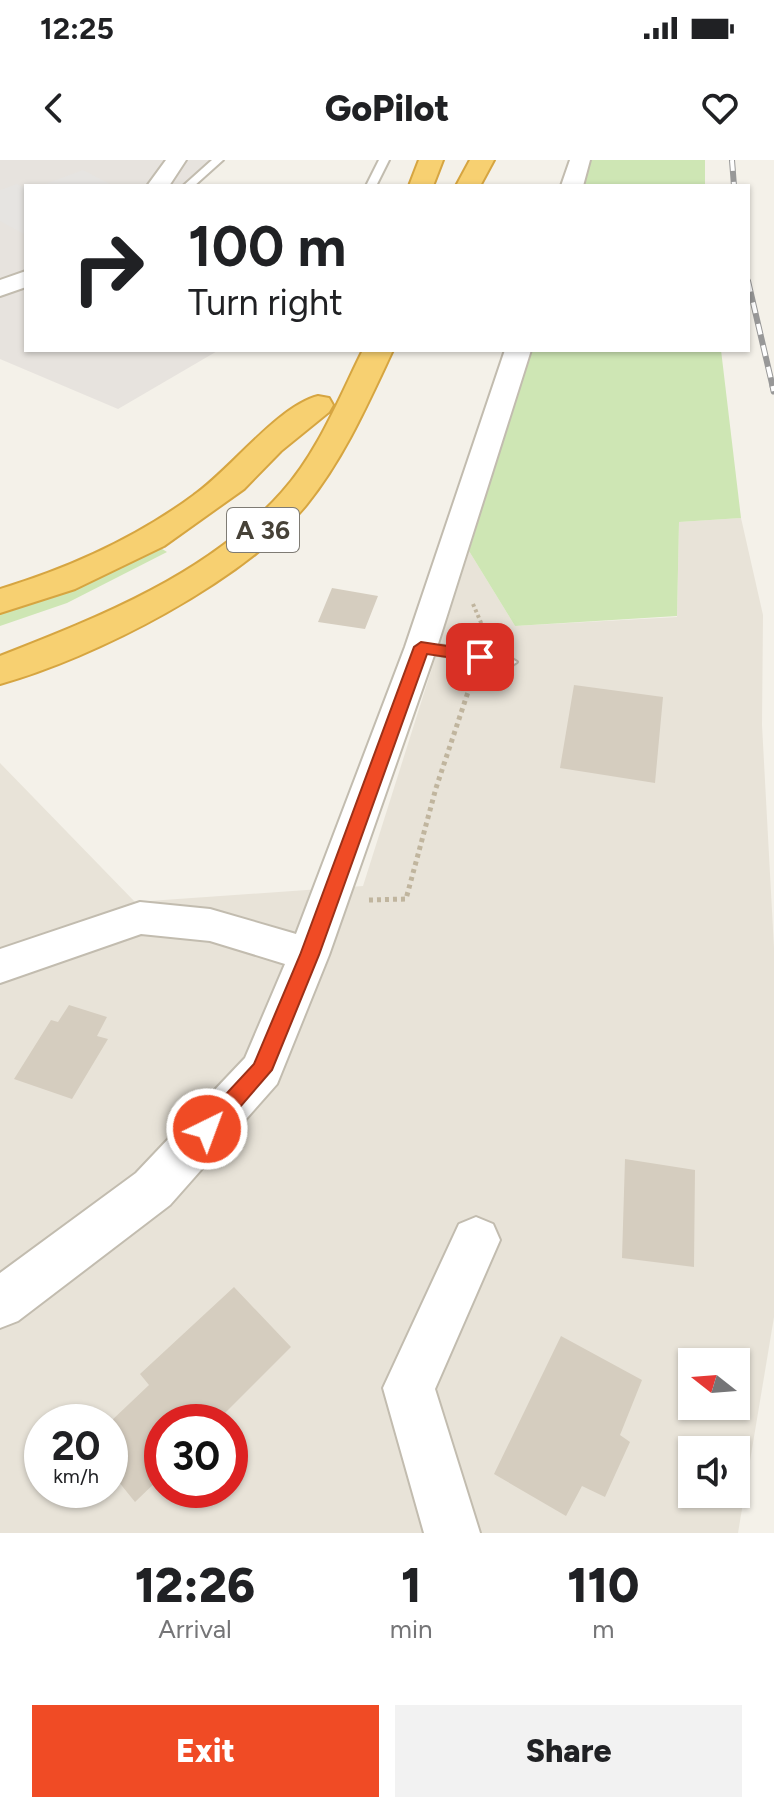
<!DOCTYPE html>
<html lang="en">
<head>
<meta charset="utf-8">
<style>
	:root { --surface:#fff; --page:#f2f2f2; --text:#202124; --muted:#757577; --accent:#f04b25 }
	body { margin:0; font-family:Figtree,sans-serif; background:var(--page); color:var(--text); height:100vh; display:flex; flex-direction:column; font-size:30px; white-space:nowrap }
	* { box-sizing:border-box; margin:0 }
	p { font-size:26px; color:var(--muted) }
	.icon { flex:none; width:44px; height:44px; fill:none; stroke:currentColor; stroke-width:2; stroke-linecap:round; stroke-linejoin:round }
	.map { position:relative; height:1373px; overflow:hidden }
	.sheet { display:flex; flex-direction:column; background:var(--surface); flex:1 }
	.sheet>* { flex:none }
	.top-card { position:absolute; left:24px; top:24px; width:726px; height:168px; border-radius:0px; box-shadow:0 2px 6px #0004; background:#fff; color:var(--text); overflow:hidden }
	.needle { width:52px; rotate:287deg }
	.buttons { position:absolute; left:678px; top:1188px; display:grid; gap:16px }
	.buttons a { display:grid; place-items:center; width:72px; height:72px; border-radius:0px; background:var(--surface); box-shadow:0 2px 6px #0004; font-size:40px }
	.speed { position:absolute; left:24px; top:1244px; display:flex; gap:16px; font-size:40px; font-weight:700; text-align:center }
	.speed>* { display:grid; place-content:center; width:104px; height:104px; border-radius:50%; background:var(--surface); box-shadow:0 2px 6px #0004; line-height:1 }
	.speed small { font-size:20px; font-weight:400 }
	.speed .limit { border:12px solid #d22; background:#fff; color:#111 }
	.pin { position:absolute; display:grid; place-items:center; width:68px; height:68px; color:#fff; margin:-34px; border-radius:16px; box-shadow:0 4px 12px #0006 }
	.me { position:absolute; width:88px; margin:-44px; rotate:42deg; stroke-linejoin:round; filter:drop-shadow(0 0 6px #0008) }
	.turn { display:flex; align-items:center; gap:28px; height:168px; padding:0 32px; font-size:36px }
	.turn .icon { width:104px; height:104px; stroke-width:2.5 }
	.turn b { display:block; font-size:56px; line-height:68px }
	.eta { display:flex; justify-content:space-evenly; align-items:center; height:136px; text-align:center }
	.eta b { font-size:48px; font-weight:800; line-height:56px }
	.cta { display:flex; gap:16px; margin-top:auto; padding:16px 32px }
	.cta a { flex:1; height:92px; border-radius:0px; background:var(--accent); color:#fff; font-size:32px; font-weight:800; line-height:92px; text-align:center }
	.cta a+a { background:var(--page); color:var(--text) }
	.status { display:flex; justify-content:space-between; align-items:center; height:56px; padding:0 40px; background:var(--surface); direction:ltr }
	.status svg { height:22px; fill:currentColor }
	header { display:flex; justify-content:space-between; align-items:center; height:104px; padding:0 32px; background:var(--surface); font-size:36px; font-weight:800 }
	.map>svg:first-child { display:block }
	.residential { fill:#e8e3d8; fill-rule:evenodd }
	.industrial { fill:#e7e3de }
	.green { fill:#cee6b4 }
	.parking { fill:#e6e4e1 }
	.building { fill:#d5cdbf }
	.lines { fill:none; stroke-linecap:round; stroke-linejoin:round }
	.lane-casing { stroke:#c2bcaf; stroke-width:4 }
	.street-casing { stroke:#c2bcaf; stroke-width:4 }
	.highway-casing { stroke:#d6a541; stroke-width:4 }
	.path-far1 { stroke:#c0b59e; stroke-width:4; stroke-dasharray:3 3; stroke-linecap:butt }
	.path { stroke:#c0b59e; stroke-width:5; stroke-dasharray:4 4; stroke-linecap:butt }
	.lane { fill:#fff; fill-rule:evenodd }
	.street { fill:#fff; fill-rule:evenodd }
	.highway { fill:#f7d071; fill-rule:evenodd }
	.rail-far1-casing { stroke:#989898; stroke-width:6 }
	.rail-casing { stroke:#989898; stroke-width:7 }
	.rail-far1 { stroke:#fff; stroke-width:4; stroke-dasharray:11; stroke-linecap:butt }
	.rail { stroke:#fff; stroke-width:5; stroke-dasharray:14; stroke-linecap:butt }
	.route { fill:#f04b25; stroke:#9c3118; stroke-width:2 }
	.labels { text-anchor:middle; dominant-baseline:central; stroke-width:6; stroke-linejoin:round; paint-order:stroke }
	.shield { fill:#fff; stroke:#7e7b74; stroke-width:2 }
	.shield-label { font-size:26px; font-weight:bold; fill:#474238 }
</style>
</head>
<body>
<div class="status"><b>12:25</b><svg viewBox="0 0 49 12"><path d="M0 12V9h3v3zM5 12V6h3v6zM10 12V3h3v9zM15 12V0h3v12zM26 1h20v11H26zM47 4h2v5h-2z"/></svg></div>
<header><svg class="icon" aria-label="back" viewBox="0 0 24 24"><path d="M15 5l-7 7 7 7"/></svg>GoPilot<svg class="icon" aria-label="heart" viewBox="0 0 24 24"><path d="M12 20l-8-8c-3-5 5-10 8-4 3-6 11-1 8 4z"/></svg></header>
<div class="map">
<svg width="774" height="1373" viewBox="0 0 774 1373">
	<rect width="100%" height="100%" fill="#f4f1e9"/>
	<!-- residential -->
	<path class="residential" d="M741,358L763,455L762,565L774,788V1157L738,1373H0V603L135,742L363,726L469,391L515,466L677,457L679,362ZM692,1202H736V1246H692ZM42,1262H110V1330H42ZM162,1262H230V1330H162ZM692,1290H736V1334H692Z"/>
	<!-- industrial -->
	<path class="industrial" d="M0,0H215L196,26H26V190H219L118,249L0,199Z"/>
	<!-- green -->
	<path class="green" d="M590,0H705V26H582Z
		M531,190H721L741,358L679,362L677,456L515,466L469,391Z
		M159,387L167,392L67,443L0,466V448Z"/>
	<!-- parking -->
	<path class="parking" d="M83,10L110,24L40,26Z
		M17,24L26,28V75L0,61V30Z"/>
	<!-- building -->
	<path class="building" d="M332,428L378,436L365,469L318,462Z
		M574,525L663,537L655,623L560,608Z
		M69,845L107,857L97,876L108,879L72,939L14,919L51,860L58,862Z
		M625,999L695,1010L694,1107L622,1098Z
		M234,1127L291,1187L216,1262H162V1316L135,1342L110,1311V1262L149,1225L140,1214Z
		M561,1176L642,1220L620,1275L630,1282L605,1337L582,1326L566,1356L494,1314Z"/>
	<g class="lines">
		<defs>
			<path id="lane" d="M212,0H223L194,26H183Z
				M379,0H389L376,26H366Z
				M421,482L509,497L517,502L509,507L415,491L413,487L415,483Z"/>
			<path id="street" d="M166,0H186L169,26H147Z
				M570,0H590L583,26H561Z
				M26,111V127L0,136V120Z
				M505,190H531L437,487L329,795L277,924L170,1045L18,1161L0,1168V1113L136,1013L245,898L285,804L210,781L141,774L0,823V789L140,742L210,749L296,774L405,487Z
				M476,1057L493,1064L500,1080L435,1229L480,1373H424L383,1228L459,1064Z"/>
			<path id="highway" d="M419,0H443L433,26H409Z
				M470,0H494L480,26H456Z
				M363,190H393C368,243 344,298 307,344C245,421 94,498 0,524V496C100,457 209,414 282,332C318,292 339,238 363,190Z
				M318,236L329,238L333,245L329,252L281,291L244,329L164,386L75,429L0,453V429C69,408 136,378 194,335C230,310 278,246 318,236Z"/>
		</defs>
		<!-- lane casing -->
		<use href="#lane" class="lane-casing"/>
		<!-- street casing -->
		<use href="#street" class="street-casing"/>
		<!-- highway casing -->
		<use href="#highway" class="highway-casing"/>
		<!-- path-far1 -->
		<path class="path-far1" d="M473,444L485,472"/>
		<!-- path -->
		<path class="path" d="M369,740L406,739L436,628L471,523"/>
		<!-- lane -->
		<use href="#lane" class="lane"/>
		<!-- street -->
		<use href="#street" class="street"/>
		<!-- highway -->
		<use href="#highway" class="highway"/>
		<defs>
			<path id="rail-far1" d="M732,0L734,26
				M748,121L773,228"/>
			<path id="rail" d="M773,226L774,231"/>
		</defs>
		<!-- rail-far1 casing -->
		<use href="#rail-far1" class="rail-far1-casing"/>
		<!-- rail casing -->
		<use href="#rail" class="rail-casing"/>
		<!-- rail-far1 -->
		<use href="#rail-far1" class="rail-far1"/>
		<!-- rail -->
		<use href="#rail" class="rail"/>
	</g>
	<!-- route -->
	<path class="route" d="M421,482L480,491L488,497L480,502L427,494L319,795L272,910L215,976L207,979L200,976L196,969L200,962L254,904L300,795L414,487Z"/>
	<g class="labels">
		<!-- shield labels -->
		<rect class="shield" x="227" y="348" width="72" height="44" rx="6"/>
		<g class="shield-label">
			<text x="263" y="370">A 36</text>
		</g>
	</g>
</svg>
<div class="buttons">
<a><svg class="needle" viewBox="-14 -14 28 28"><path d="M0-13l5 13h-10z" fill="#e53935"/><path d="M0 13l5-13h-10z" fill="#757577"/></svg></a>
<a><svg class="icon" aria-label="sound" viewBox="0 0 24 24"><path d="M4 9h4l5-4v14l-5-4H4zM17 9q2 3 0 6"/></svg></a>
</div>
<div class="speed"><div>20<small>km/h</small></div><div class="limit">30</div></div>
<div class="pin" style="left:480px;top:497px;background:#d93025"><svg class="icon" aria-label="arrive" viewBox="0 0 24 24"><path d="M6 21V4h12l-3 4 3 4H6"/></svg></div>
<svg class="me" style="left:207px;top:969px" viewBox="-20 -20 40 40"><circle r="17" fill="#f04b25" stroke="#fff" stroke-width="3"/><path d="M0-11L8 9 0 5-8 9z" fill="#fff"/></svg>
<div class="top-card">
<div class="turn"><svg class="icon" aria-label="right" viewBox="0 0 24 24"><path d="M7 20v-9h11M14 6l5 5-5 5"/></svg><div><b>100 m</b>Turn right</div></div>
</div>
</div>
<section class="sheet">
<div class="eta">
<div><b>12:26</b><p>Arrival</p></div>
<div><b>1</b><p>min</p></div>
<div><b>110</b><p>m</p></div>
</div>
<div class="cta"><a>Exit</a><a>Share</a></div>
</section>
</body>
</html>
